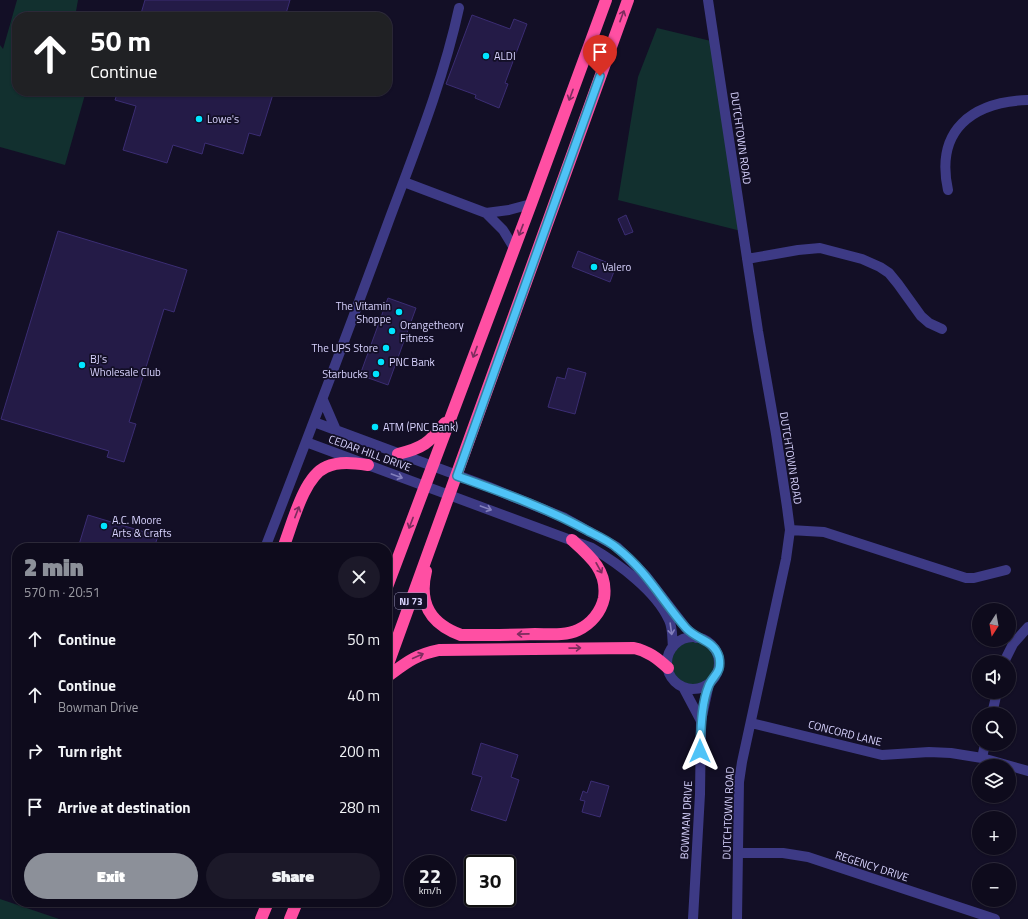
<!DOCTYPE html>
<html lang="en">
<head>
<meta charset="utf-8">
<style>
	:root { --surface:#0e0b1c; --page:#1c1929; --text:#f1f3f6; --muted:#9b9ba3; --line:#2e2b3b; --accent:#8c9099 }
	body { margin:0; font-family:"Titillium Web",sans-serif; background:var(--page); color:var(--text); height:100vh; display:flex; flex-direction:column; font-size:15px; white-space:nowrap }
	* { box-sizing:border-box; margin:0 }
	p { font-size:13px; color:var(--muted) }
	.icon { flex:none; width:22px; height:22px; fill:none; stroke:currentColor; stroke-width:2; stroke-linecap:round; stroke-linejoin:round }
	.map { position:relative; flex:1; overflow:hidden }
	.panel { position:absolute; left:12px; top:543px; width:380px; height:364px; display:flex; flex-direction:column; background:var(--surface); border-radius:16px; box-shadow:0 1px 3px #0004,0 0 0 1px var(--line) }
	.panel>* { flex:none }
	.top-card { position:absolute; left:12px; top:12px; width:380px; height:84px; border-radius:16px; box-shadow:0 1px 3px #0004,0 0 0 1px var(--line); background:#202124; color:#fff; overflow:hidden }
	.needle { width:26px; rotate:191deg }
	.fabs { position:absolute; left:972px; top:603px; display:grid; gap:8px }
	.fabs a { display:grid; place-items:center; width:44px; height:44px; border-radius:50%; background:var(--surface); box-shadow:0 1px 3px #0004,0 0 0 1px var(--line); font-size:20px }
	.speed { position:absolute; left:404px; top:855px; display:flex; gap:8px; font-size:20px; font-weight:700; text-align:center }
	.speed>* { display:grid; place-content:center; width:52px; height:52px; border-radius:50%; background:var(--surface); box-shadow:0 1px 3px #0004,0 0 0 1px var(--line); line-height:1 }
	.speed small { font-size:10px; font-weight:400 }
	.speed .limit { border:2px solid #111; border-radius:6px; background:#fff; color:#111 }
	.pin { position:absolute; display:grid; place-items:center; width:34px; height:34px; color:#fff; margin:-41px -17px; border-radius:50% 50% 50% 0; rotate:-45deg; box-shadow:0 0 4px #0007 }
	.pin .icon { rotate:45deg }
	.me { position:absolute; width:44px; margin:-22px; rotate:0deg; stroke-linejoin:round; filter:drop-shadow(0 0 3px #0008) }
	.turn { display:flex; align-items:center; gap:14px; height:84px; padding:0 12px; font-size:18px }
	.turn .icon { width:52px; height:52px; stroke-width:2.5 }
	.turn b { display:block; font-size:28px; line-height:34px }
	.round { display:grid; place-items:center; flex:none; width:42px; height:42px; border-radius:21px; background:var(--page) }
	.summary { display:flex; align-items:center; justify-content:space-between; height:68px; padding:0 12px }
	h1 { font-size:24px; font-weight:800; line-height:30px; color:var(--accent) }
	.action { display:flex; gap:8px; margin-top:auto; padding:8px 12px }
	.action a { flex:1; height:46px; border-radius:24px; background:var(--accent); color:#fff; font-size:16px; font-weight:800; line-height:46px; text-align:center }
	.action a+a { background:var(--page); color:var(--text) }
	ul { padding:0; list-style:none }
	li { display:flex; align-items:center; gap:12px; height:56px; padding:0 12px }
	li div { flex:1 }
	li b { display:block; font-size:15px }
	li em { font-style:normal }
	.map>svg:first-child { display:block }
	.green { fill:#12302f }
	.building { fill:#241b47; stroke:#3b2d73 }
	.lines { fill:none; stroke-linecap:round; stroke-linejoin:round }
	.minor { stroke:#3d3a85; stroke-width:10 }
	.highway { stroke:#ff4fa3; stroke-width:12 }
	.oneway { stroke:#7d2c5e }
	.oneway2 { stroke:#837fbc }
	.route-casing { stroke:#337fa1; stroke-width:10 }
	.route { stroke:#4fc3f7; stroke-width:7 }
	.poi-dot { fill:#00e5ff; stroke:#130f26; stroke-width:1.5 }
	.labels { text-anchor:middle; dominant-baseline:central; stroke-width:3.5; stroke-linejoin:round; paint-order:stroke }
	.shield { fill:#130f26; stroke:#9e99be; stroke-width:1 }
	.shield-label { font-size:10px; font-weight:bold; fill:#d9d4ff }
	.poi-label { font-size:11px; fill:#d9d4ff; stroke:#130f26; text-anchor:start }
	.street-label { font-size:11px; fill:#d9d4ff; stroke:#130f26 }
</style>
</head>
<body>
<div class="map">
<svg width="1028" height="919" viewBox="0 0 1028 919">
	<rect width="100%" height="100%" fill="#130f26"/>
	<!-- green -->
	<path class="green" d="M17,0H78L75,17H17V91H86L65,165L0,147V45L3,49Z
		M657,28L711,41L741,231L618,200L638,77Z
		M667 663a26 26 0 1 1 52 0a26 26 0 1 1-52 0Z
		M0,899L59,919H0Z"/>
	<!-- building -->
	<path class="building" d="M145,0H290L285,17H140Z
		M472,15L510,29L514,19L527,24L505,83L508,84L499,108L475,98L476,95L446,84Z
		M118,91H274L260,136L249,133L243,154L205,143L202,154L173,145L167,163L123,150L136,106L115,100Z
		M626,215L633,232L625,235L618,219Z
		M58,231L187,270L174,312L164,309L129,422L136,424L124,462L107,457L109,451L1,419Z
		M578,251L616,266L610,282L572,267Z
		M388,298L416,308L388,385L360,375Z
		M568,368L586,373L575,414L548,407L557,377L565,379Z
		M88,515L158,536L154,548H78Z
		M481,743L518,755L511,777L519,780L506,821L471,810L482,777L472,774Z
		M591,781L609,786L600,817L582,812L585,801L580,800L583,791L587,793Z"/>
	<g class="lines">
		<!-- minor -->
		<path class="minor" d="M708,0L758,331L776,434L787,507L790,530L786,559L742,762L739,782L737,919
			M404,182L486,213L503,230L514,248
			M948,190C935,130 972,102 1028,100
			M486,213L509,210L531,204
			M747,259L798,250L820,248L862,259L880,267L889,273L898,284L921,316L929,323L942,329
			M323,400L336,430
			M314,422L489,487L565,518L617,547L646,576L686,628L696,638
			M306,442L592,548C619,564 656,591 669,620C673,628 672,639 673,647
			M790,530L824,532L966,578H974L1006,570
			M265,548C307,440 348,332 388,223C414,153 443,82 459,8
			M667 663a26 26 0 1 1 52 0a26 26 0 1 1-52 0Z
			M1004,662L1013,644L1028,627
			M683,687L701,721
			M992,714L997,692
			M751,723L882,755L929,752L951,753L982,758L1028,771
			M982,758L985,744
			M738,853H783L808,857L995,919
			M693,919L700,794L701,721L709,684"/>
		<!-- highway -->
		<path class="highway" d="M398,454C423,448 429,443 445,423
			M283,548C292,526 303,477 326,467C339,461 354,463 368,465
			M426,571C418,604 431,624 461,635C486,635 510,635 535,634C549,634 565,636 578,630C591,624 601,612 604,598C608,571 590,556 572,540
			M387,587L531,204L606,0
			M387,667L628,0
			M387,679L388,676C407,662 415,655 439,650L634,648C648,651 657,658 668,668
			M261,919L268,902
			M290,919L297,902"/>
	</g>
	<!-- one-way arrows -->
	<defs><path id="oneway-shaft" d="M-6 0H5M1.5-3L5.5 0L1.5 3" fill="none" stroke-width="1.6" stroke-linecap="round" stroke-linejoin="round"/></defs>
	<g class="oneway">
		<use href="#oneway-shaft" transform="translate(622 16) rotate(-70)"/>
		<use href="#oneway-shaft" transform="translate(571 95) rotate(110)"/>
		<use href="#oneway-shaft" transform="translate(521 230) rotate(111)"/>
		<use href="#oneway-shaft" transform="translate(475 352) rotate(111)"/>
		<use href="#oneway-shaft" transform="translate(297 512) rotate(-69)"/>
		<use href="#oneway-shaft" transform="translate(411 523) rotate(111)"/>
		<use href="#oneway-shaft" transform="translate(599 568) rotate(61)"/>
		<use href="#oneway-shaft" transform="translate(523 634) rotate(179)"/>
		<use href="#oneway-shaft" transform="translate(575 648) rotate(-1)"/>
		<use href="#oneway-shaft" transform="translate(418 656) rotate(-24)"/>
	</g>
	<g class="oneway2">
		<use href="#oneway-shaft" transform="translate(397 476) rotate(20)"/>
		<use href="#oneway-shaft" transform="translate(486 508) rotate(20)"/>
		<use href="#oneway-shaft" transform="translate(671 629) rotate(82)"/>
	</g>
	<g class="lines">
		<defs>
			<path id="route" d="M600,76L457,476C501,492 547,508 588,531C598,536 609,541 617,548C646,570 663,602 686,628C697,640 714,640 719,657C722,673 714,674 709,685C701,704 701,730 700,751"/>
		</defs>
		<!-- route casing -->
		<use href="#route" class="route-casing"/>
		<!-- route -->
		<use href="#route" class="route"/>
	</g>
	<!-- markers -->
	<g class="poi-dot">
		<circle cx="486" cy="56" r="4"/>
		<circle cx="199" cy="119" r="4"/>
		<circle cx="594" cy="267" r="4"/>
		<circle cx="399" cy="312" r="4"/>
		<circle cx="392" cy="331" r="4"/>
		<circle cx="386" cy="348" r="4"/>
		<circle cx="381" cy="362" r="4"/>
		<circle cx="82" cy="365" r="4"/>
		<circle cx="376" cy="374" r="4"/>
		<circle cx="375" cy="427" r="4"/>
		<circle cx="104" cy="526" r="4"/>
	</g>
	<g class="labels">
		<!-- shield labels -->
		<rect class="shield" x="395" y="593" width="32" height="16" rx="3"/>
		<g class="shield-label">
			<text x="411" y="601">NJ 73</text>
		</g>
		<!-- poi labels -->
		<g class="poi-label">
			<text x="494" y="56">ALDI</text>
			<text x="207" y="119">Lowe's</text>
			<text x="602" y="267">Valero</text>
			<text x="391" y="306" text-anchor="end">The Vitamin<tspan x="391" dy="13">Shoppe</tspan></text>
			<text x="400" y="325">Orangetheory<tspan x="400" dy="13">Fitness</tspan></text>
			<text x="378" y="348" text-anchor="end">The UPS Store</text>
			<text x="90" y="359">BJ's<tspan x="90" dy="13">Wholesale Club</tspan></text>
			<text x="389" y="362">PNC Bank</text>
			<text x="368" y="374" text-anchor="end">Starbucks</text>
			<text x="383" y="427">ATM (PNC Bank)</text>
			<text x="112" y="520">A.C. Moore<tspan x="112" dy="13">Arts &amp; Crafts</tspan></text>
		</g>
		<!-- street labels -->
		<g class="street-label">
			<text transform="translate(741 138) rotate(82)">DUTCHTOWN ROAD</text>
			<text transform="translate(370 453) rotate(20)">CEDAR HILL DRIVE</text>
			<text transform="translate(791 458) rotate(81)">DUTCHTOWN ROAD</text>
			<text transform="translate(845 733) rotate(14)">CONCORD LANE</text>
			<text transform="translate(728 813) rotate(-88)">DUTCHTOWN ROAD</text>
			<text transform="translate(686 820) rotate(-87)">BOWMAN DRIVE</text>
			<text transform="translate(872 866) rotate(18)">REGENCY DRIVE</text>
		</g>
	</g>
</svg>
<div class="fabs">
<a><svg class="needle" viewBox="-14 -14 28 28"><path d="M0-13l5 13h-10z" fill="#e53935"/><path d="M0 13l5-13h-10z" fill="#9b9ba3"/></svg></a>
<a><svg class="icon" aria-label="sound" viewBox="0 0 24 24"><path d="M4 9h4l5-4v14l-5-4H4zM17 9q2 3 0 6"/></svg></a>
<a><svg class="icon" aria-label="search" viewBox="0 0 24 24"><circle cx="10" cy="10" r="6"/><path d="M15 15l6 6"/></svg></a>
<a><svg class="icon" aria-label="layers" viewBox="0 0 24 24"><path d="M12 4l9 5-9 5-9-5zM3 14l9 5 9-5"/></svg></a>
<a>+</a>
<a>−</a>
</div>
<div class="speed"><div>22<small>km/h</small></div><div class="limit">30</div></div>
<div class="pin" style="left:600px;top:76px;background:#d93025"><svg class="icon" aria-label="arrive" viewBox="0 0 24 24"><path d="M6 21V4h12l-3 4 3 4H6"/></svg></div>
<svg class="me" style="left:700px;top:751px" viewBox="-20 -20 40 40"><path d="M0-17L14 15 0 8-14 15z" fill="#4fc3f7" stroke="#fff" stroke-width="4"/></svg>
<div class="top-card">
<div class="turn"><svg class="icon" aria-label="ahead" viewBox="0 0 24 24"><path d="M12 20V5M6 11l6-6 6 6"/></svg><div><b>50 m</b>Continue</div></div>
</div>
<section class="panel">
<div class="summary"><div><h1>2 min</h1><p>570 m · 20:51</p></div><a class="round"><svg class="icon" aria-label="close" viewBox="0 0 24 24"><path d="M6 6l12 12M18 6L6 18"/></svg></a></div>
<ul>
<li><svg class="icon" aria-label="ahead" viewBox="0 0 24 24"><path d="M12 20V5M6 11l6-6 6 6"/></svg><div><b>Continue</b></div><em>50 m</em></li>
<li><svg class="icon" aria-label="ahead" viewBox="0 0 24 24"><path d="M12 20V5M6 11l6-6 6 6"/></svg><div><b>Continue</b><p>Bowman Drive</p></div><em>40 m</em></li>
<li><svg class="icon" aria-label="right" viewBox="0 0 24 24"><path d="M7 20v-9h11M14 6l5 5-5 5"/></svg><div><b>Turn right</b></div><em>200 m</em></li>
<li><svg class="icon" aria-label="arrive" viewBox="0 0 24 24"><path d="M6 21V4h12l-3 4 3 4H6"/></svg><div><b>Arrive at destination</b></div><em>280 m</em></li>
</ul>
<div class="action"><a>Exit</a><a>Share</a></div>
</section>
</div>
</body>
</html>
